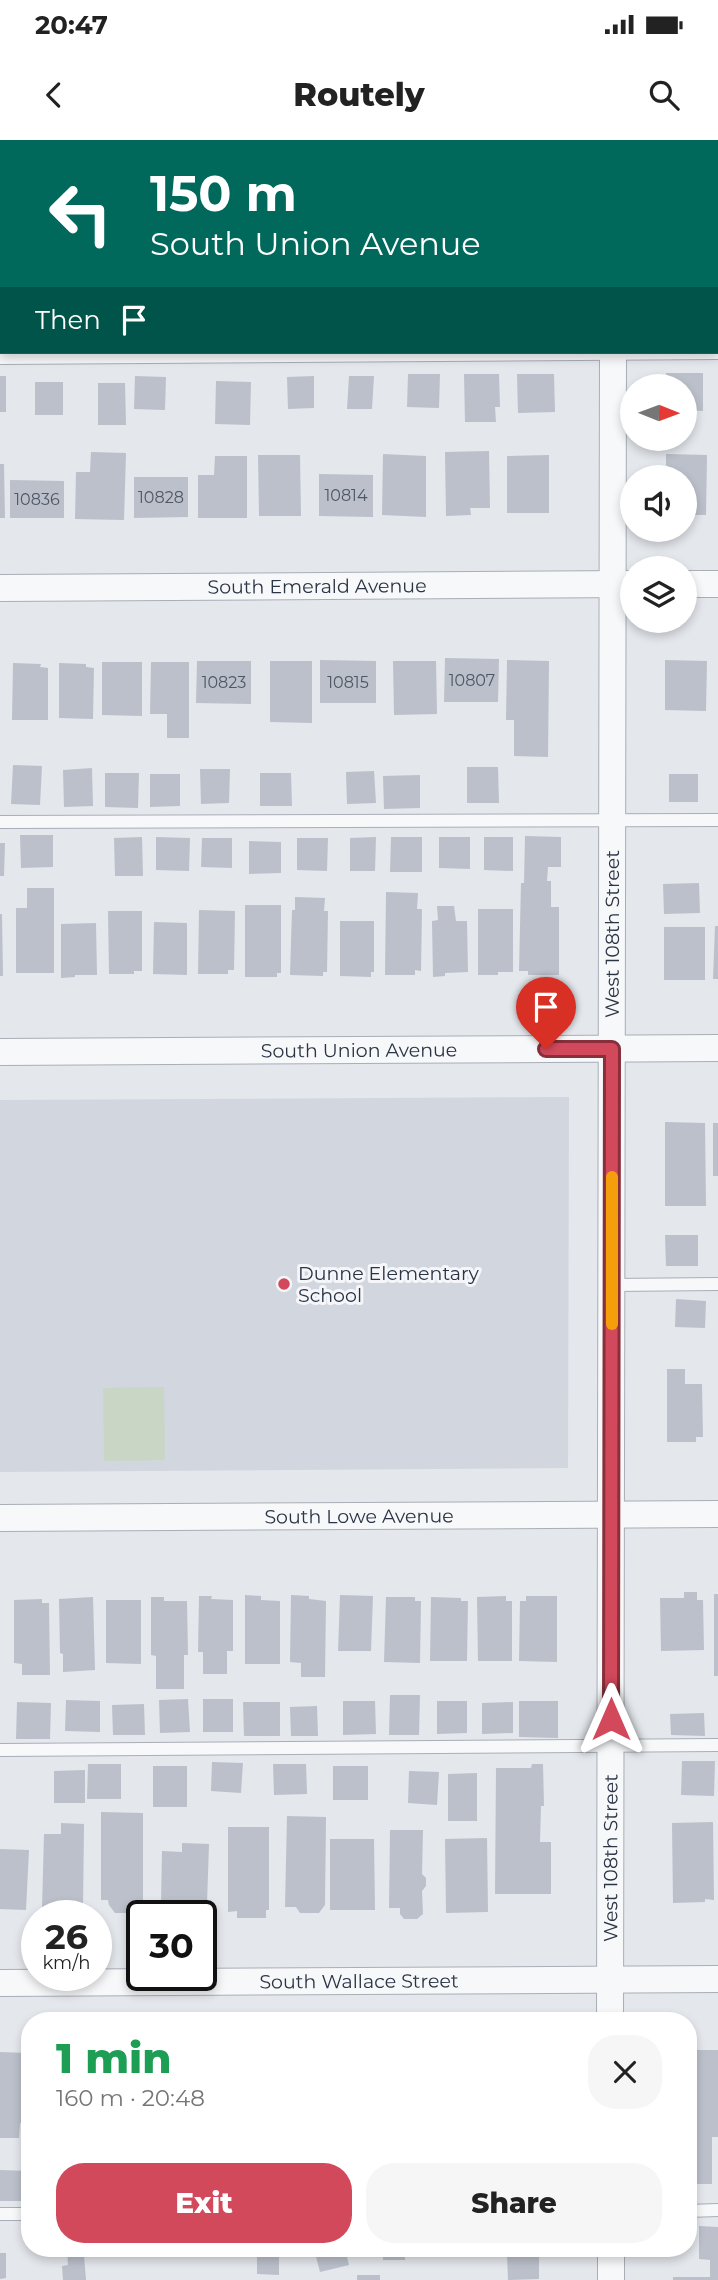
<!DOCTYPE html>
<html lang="en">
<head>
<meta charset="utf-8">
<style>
	:root { --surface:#fff; --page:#f6f6f6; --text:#222; --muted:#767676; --accent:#d1495b }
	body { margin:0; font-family:Montserrat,sans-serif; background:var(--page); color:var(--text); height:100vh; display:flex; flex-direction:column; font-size:26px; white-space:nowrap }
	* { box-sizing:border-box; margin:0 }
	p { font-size:23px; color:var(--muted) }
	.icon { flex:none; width:38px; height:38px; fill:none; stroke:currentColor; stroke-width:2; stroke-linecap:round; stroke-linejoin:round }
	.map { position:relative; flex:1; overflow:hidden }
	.side { position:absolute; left:21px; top:1872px; width:676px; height:245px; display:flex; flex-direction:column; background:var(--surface); border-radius:28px; box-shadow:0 4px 10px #0003 }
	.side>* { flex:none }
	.banner { position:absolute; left:0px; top:0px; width:719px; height:214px; box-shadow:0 4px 10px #0003; background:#00695c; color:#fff; overflow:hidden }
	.needle { width:46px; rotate:91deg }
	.buttons { position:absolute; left:620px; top:234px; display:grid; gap:14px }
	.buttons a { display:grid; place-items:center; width:77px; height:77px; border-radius:50%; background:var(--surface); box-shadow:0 4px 10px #0003; font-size:35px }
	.speed { position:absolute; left:21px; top:1760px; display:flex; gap:14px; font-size:35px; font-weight:700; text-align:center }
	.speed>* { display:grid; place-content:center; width:91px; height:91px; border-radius:50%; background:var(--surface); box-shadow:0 4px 10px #0003; line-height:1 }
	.speed small { font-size:18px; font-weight:400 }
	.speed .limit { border:4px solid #111; border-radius:10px; background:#fff; color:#111 }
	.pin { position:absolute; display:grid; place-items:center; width:60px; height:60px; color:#fff; margin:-72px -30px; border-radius:50% 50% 50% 0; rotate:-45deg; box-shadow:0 0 7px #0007 }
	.pin .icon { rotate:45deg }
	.me { position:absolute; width:77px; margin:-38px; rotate:0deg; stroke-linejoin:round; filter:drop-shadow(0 0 5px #0008) }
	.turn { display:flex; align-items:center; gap:24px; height:147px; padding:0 35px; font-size:32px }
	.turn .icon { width:91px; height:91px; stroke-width:2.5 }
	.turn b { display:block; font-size:49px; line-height:60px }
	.then { display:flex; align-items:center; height:66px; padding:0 35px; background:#0003; gap:14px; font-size:26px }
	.round { display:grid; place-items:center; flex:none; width:74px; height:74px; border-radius:28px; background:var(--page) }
	.summary { display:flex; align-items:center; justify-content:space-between; height:119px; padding:0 35px }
	h1 { font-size:42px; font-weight:800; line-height:52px; color:#1e9e55 }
	.action { display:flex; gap:14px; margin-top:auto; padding:14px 35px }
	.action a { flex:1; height:80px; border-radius:28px; background:var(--accent); color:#fff; font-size:28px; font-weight:800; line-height:80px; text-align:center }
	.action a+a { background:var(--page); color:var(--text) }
	.status { display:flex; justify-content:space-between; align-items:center; height:49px; padding:0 35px; background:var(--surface); direction:ltr }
	.status svg { height:19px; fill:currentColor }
	header { display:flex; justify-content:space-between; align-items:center; height:91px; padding:0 35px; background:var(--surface); font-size:32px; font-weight:800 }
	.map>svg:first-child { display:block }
	.built { fill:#d2d6de }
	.green { fill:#c9d6c5 }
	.building { fill:#bbc0ca }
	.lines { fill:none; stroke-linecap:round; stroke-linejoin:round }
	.lane-casing { stroke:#a9aeb7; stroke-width:14 }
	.street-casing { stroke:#a9aeb7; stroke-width:28 }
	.primary-casing { stroke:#a3abb8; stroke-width:40 }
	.lane { stroke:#f7f8fa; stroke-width:12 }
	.street { stroke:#f7f8fa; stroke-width:26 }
	.primary { stroke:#fff; stroke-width:38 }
	.route-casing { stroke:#882f3b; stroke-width:18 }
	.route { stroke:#d1495b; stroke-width:12 }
	.slow { stroke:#f59e0b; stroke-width:12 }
	.poi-dot { fill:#d1495b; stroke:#f4f6f9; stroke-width:2.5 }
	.labels { text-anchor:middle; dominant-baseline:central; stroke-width:6; stroke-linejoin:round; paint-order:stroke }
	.number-label { font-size:16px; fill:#4f5766 }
	.street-label { font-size:19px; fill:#2b3445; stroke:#f4f6f9 }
	.poi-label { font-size:19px; fill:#2b3445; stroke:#f4f6f9; text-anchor:start }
</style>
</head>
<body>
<div class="status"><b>20:47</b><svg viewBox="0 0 49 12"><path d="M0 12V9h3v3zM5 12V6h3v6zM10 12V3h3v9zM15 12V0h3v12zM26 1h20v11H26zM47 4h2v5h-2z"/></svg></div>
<header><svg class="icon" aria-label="back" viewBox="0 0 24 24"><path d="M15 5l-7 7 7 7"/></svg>Routely<svg class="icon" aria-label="search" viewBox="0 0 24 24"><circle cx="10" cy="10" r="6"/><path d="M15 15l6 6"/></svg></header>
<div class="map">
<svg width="718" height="2140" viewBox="0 0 718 2140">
	<rect width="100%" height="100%" fill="#e4e7ec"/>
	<!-- built -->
	<path class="built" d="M569,957L568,1328L0,1332V960Z"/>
	<!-- green -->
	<path class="green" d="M164,1247L165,1320L104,1321L103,1248Z"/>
	<!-- building -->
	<path class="building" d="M666,233H703V271L684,270V247H666Z
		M408,234H440L439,268L407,267Z
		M464,234H499L500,267H495L496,282H465Z
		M517,234H554L555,272L518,273Z
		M0,236H6V272H0Z
		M135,236L166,237L165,270L134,269Z
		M314,236V268L288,269L287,237Z
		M349,236H374L372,269H347Z
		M216,241L251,242L250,285L215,284Z
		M35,242H63V275H35Z
		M98,243H125L126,285H98Z
		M489,311L490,368H470L471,375L446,376L445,312Z
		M91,312L126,313L124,380L75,379L76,332H90Z
		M383,314L426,316V377L382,375Z
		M666,314L707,315L706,375H684V338H666Z
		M258,315H300L301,376H259Z
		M549,315V373H507V316Z
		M215,316H247V378H198V335H214Z
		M0,324H4L5,378H0Z
		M319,334L373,335V377L319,376Z
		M134,337H188V377L134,378Z
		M10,340L64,341V378H10Z
		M445,518L499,519L498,562H444Z
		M320,520L376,521V563H320Z
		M507,520L549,521L548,617L514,616V580H506Z
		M665,520L707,521L706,571L665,570Z
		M197,521H251V564L196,563Z
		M270,521H312V583L270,582Z
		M393,521H436L437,574L394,575Z
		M102,522H142V576L102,575Z
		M151,522H189V598H167V574H150Z
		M13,523L41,524L40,527L48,528V580H12Z
		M59,523L86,524V527L94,528L93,579L59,578Z
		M13,625L42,626L40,665L11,664Z
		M467,627H498L499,663H467Z
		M92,628L93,666L64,667L63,630Z
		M200,629H230L229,663L201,664Z
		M374,631L376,663L347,664L346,632Z
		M105,633H139L138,668L105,667Z
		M260,633H291L292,666H260Z
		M150,634H180V666L150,667Z
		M669,634H698V662H669Z
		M420,635V668L384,669L383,636Z
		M20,695H53V727L21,728Z
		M525,696L561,697V727H548L547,741H551V767H559V835H528V831H519L521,743H524Z
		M142,697L143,736H115L114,698Z
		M156,697L190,698L189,731L156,730Z
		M376,697L375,731H350V698Z
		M391,697H422V732H390Z
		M439,697H470V729L439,728Z
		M484,697H513V731L484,730Z
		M202,698H232V728L201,727Z
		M297,698H328L327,731L297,730Z
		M249,701L281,702V733L249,734Z
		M0,703H5L4,736H0Z
		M699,743L700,773L664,774L663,744Z
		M27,748H54V833H16V768H27Z
		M386,752L418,753L417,769H422L421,831L415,830V835H385Z
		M295,757L325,758L324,771H328L327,832H323V836L290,835L292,770H295Z
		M245,765H281V833H277V837H245Z
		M437,766H454L456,781H467L468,832L445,833V836L433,837L432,781L438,780Z
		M478,769H513V832H498V835H478Z
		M199,770L235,771L234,830H228V834H198Z
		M108,771H142V831H134V834H109Z
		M0,774H2L3,836H0Z
		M340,781H374V832H371V837L340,836Z
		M154,782L187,783V835L153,834Z
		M96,783L97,835H75V837L61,838V784Z
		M715,786H718V839H713Z
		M664,787H705V840H664Z
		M665,982L705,983L706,1066H665Z
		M713,983H718V1036H713Z
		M665,1095H698V1126H666Z
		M676,1159L706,1161L705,1188L675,1187Z
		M667,1229H685V1244H702L703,1297H696V1302H667Z
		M684,1452H697V1460H703L704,1510L661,1511L660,1458H684Z
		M714,1454H718V1536H714Z
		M245,1455L261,1456V1460L280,1461V1524H245Z
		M291,1455L309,1456V1459L326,1461L325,1537H301V1523L290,1522Z
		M340,1455L373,1456L371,1511H338Z
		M199,1456H212L211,1459L233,1460V1511H227V1534H203V1512H198Z
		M506,1456V1461H512V1521H478L477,1457Z
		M526,1456H557V1522L519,1521L520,1461H526Z
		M93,1457L95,1530L63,1532V1514L60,1513L59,1459Z
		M151,1457H164V1461H187L188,1515H184V1549H156V1516L151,1515Z
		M386,1457H415V1461H421L420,1523L384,1522Z
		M431,1457L461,1458V1461H468L467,1521H430Z
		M42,1459V1463H49L50,1535H22V1524L14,1523V1460Z
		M106,1460H141V1524L106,1523Z
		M390,1555H420L419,1595H389Z
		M188,1559L190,1592L160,1593L159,1560Z
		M203,1559H233V1592H203Z
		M66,1560L100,1561V1592L65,1591Z
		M343,1561H375L376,1594L343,1595Z
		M437,1561H467V1593L437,1594Z
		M519,1561H558V1598L519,1597Z
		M17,1562L51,1563L50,1599H16Z
		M243,1562H280V1596H244Z
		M513,1562V1593L482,1594V1563Z
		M144,1564L145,1595H113L112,1565Z
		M317,1566L318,1596H291L290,1567Z
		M704,1573L705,1596L671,1595L670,1574Z
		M682,1621H715L714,1656L681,1655Z
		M212,1622L243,1623L241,1653L211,1651Z
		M88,1624H121V1659H87Z
		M273,1624H306L307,1654L274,1655Z
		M532,1624H543L544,1666H541L540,1702H551V1754H495L496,1628H531Z
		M153,1626H187V1667H153Z
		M333,1626H368V1660H333Z
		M85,1630V1663H54V1631Z
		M409,1631L439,1632L437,1665L408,1663Z
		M477,1633V1681H448V1634Z
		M101,1672L143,1673V1766L135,1773H115L109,1765L108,1760H101Z
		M287,1676L326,1677L325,1765L319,1773H300L296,1767H285Z
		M713,1682L714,1760L705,1759V1762L673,1763L672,1683Z
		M61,1683L84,1684L83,1769H42L44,1694H61Z
		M228,1687H269V1770H266V1778H237V1771L228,1772Z
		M390,1690H423L422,1734L426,1738V1746L422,1751L423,1774L417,1779H404L400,1774V1768H389Z
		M487,1698L488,1772L446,1773L445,1699Z
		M330,1699H374L375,1770H330Z
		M182,1703L209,1704L207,1764L161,1763L162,1711L182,1712Z
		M0,1709L29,1710L26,1770L0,1769Z
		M688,1910H718V1997H712V2044H688Z
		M0,1912L28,1913L25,1984L20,1983L19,1998H0Z
		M0,2030L30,2031V2061H0Z
		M699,2086L718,2087V2140H673V2137H710V2120L699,2119Z
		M67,2109H107V2114L84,2115L86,2140H63L62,2126L68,2125Z
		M257,2109H279V2135L257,2134Z
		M314,2109H345L349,2125L320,2132Z
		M383,2109H405V2120H383Z
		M416,2109H448V2113L416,2114Z
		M539,2112V2139L508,2140L507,2113Z
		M0,2113H6V2138L0,2139Z
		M357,2135H380V2140H357Z"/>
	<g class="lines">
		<defs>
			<path id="lane" d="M0,218L718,213
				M0,682L718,680
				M612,1145L718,1144
				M0,1610L718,1605
				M688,2071L718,2070
				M0,2074H30"/>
			<g id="street">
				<path d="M612,2V0"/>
				<path d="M684,444H718"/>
				<path id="s1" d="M0,448L632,444"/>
				<path id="s2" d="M0,912L718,908"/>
				<path id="s3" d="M0,1378L718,1374"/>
				<path id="s4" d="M0,1843L718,1839"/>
				<path id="s5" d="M610,1881L613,212"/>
				<path d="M611,2109V2140"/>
			</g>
			<path id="primary" d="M0,11H2"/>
		</defs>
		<!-- lane casing -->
		<use href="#lane" class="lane-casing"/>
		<!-- street casing -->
		<use href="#street" class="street-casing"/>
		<!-- primary casing -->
		<use href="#primary" class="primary-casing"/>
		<!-- lane -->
		<use href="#lane" class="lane"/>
		<!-- street -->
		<use href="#street" class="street"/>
		<!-- primary -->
		<use href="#primary" class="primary"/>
	</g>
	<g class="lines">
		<defs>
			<path id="route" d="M546,909H612L611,1579"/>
		</defs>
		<!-- route casing -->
		<use href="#route" class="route-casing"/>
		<!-- route -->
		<use href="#route" class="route"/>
		<!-- slow -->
		<path class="slow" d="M612,1037V1184"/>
	</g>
	<!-- markers -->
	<circle class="poi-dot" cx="284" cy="1144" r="7"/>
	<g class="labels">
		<!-- number labels -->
		<g class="number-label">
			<text x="346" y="355">10814</text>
			<text x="161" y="357">10828</text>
			<text x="37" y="359">10836</text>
			<text x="472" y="540">10807</text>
			<text x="224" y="542">10823</text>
			<text x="348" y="542">10815</text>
		</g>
		<!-- street labels -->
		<g class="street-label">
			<text stroke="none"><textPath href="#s1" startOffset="317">South Emerald Avenue</textPath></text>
			<text stroke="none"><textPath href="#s5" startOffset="1087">West 108th Street</textPath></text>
			<text stroke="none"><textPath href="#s2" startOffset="359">South Union Avenue</textPath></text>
			<text stroke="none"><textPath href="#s3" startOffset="359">South Lowe Avenue</textPath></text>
			<text stroke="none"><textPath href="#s5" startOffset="163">West 108th Street</textPath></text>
			<text stroke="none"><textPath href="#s4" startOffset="359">South Wallace Street</textPath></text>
		</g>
		<!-- poi labels -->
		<g class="poi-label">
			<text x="298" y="1133">Dunne Elementary<tspan x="298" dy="22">School</tspan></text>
		</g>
	</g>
</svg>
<div class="buttons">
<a><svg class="needle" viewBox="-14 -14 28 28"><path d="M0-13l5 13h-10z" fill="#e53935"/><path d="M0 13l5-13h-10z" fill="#767676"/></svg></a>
<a><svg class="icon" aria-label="sound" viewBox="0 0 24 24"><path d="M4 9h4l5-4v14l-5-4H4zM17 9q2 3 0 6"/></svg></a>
<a><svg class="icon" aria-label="layers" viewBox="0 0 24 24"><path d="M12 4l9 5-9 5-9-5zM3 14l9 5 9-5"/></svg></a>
</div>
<div class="speed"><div>26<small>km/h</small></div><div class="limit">30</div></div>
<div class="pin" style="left:546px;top:909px;background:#d93025"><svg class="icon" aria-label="arrive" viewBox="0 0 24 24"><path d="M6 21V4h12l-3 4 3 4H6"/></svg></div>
<svg class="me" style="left:611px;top:1579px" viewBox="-20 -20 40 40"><path d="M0-17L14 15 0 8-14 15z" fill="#d1495b" stroke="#fff" stroke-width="4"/></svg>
<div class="banner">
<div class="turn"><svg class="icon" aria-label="left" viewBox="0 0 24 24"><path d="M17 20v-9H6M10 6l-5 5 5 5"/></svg><div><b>150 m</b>South Union Avenue</div></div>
<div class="then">Then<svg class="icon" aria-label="arrive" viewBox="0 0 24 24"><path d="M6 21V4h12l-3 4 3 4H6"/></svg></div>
</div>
<section class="side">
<div class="summary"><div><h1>1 min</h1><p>160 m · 20:48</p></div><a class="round"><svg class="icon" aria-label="close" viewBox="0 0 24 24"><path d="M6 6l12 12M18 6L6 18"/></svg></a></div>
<div class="action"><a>Exit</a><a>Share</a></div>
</section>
</div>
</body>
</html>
